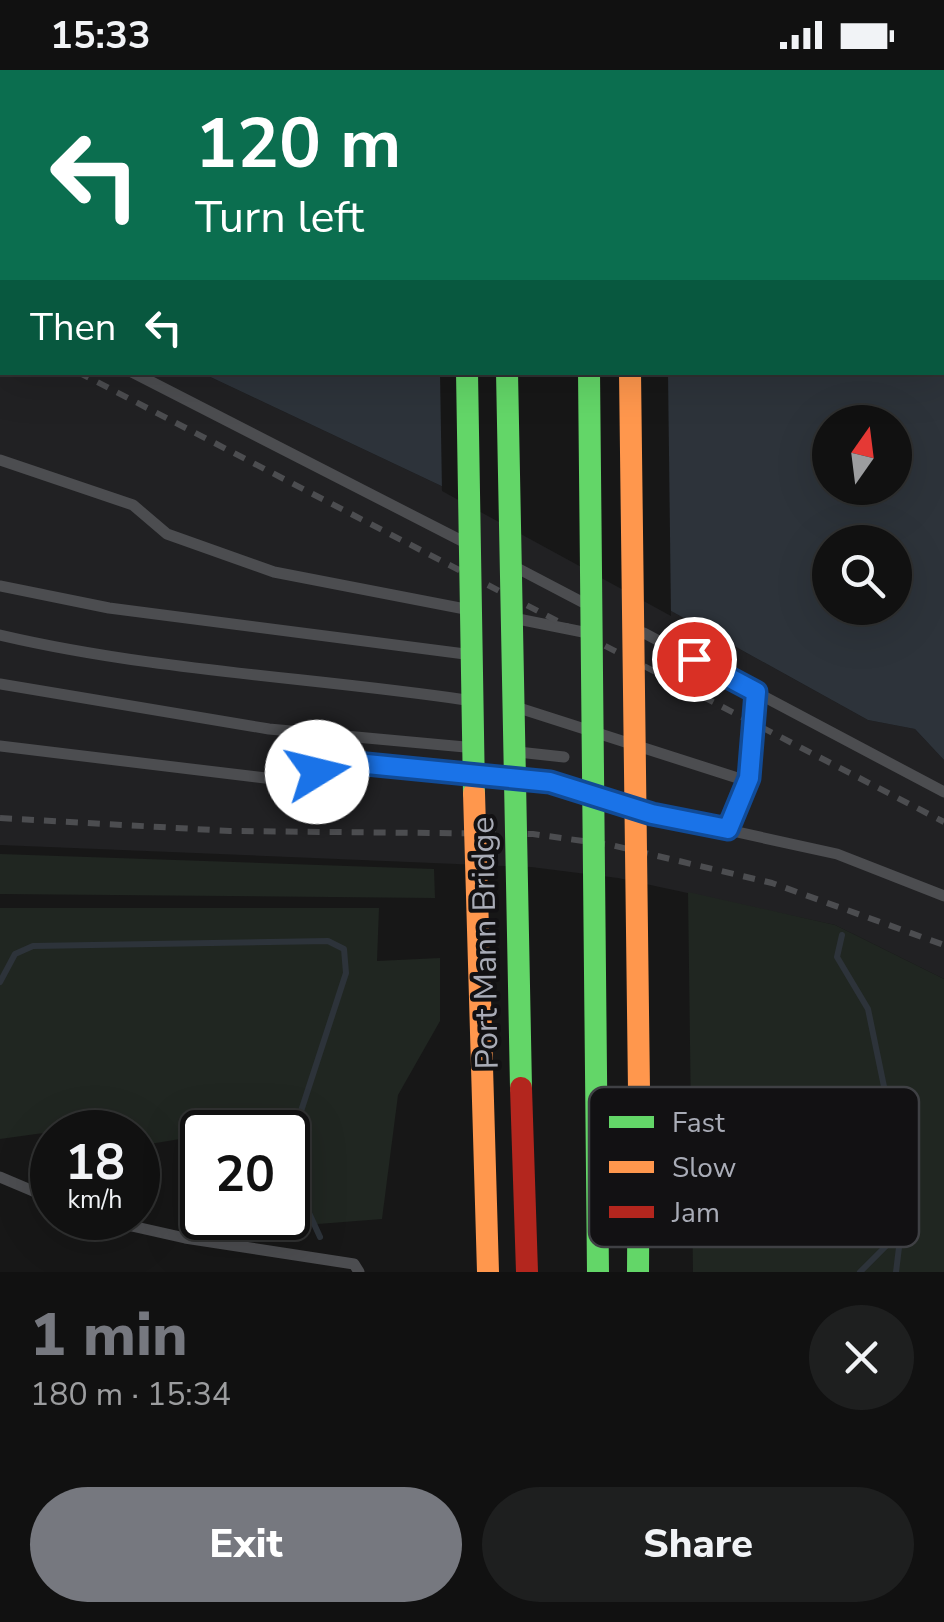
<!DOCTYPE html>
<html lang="en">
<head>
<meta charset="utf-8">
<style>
	:root { --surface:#111; --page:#1e1f1f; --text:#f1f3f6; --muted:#9c9d9f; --line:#303131; --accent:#76787f }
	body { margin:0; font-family:"Nunito Sans",sans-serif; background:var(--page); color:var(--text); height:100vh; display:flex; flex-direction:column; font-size:38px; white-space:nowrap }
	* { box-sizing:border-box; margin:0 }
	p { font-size:32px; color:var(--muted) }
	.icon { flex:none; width:55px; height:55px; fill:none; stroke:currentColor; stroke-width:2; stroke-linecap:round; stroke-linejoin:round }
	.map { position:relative; height:1202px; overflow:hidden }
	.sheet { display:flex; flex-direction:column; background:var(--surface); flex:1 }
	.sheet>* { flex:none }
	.hud { position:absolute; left:0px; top:0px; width:945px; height:305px; box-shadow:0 10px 40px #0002,0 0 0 2px var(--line); background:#0b6e4f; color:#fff; overflow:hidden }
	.needle { width:65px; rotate:14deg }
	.buttons { position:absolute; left:812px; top:335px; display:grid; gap:20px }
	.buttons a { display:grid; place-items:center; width:100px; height:100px; border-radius:50%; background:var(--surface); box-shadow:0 10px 40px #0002,0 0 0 2px var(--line); font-size:50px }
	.speed { position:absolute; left:30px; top:1040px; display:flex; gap:20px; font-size:50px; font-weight:700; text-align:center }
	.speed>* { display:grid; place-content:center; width:130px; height:130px; border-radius:50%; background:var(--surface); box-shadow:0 10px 40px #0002,0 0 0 2px var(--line); line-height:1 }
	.speed small { font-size:25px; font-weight:400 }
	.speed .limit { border:5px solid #111; border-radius:15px; background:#fff; color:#111 }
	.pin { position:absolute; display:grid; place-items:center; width:85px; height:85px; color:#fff; margin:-42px; border:5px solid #fff; border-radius:50%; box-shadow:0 2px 10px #0007 }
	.me { position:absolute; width:110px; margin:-55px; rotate:81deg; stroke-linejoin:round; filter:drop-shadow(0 0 8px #0008) }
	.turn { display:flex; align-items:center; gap:35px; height:210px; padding:0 30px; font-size:45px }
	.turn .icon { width:130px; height:130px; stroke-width:2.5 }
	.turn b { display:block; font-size:70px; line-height:85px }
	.then { display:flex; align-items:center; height:95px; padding:0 30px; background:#0003; gap:20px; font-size:38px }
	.round { display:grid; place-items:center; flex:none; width:105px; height:105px; border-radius:52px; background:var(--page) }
	.head { display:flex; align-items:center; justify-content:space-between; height:170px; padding:0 30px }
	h1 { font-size:60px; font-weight:800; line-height:75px; color:var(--accent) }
	.button { display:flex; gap:20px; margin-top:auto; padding:20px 30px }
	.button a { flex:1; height:115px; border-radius:60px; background:var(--accent); color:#fff; font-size:40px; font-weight:800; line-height:115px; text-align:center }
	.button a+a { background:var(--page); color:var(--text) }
	.status { display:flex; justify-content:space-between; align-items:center; height:70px; padding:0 50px; background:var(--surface); direction:ltr }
	.status svg { height:28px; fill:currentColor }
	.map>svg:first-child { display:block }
	.built { fill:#212123 }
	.green { fill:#202621 }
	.water { fill:#2d333a; fill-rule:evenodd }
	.pier { fill:#171717 }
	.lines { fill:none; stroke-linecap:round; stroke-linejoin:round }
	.stream { stroke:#2d333a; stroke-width:6 }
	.lane { stroke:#4c4d50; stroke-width:11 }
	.fast { stroke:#63d668; stroke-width:22 }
	.slow { stroke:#ff974d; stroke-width:22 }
	.jam { stroke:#b3261e; stroke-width:22 }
	.rail { stroke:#4c4d50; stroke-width:6; stroke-dasharray:12 10; stroke-linecap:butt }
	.fast-bridge { stroke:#63d668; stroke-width:22 }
	.slow-bridge { stroke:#ff974d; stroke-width:22 }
	.jam-bridge { stroke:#b3261e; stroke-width:22 }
	.route-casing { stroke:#114b97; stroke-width:25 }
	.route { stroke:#1a73e8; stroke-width:18 }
	.labels { text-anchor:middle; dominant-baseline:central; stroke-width:8; stroke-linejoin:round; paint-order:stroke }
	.street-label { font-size:32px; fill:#a9acb7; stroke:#121113 }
	.key { fill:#121113; stroke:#3f4044; stroke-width:2.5 }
	.key-label { font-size:28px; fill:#a9acb7 }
</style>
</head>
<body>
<div class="status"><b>15:33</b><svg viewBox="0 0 49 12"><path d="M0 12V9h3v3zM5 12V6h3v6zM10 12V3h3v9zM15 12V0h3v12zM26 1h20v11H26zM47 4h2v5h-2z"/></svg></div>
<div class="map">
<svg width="944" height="1202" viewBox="0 0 944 1202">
	<rect width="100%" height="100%" fill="#171717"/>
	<!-- built -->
	<path class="built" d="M0,207L2,302L202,303L469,429L868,650L915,659L944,690V909L835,855L618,808L531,797L0,775Z"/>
	<!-- green -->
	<path class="green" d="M0,784L434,799L435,828L0,824Z
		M688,822L835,855L944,909V1202H693Z
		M0,838H379L377,891L440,888V951L398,1025L382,1149L254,1159L247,1148H288V1062H202V1072L198,1066L138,1076V1062L65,1060L0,1069Z"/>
	<!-- water -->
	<path class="water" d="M0,0H944V690L915,659L868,650L469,429L202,303L942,302V2H2V208ZM830,352H895V418H830ZM830,472H895V538H830Z"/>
	<!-- pier -->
	<path class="pier" d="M440,303H668L671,546L442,421Z"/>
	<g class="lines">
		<!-- stream -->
		<path class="stream" d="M842,865L837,887L868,939L894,1065L901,1161L860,1202
			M0,912L15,884L33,876L328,871L344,879L346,903L289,1078L299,1121L320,1167
			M896,1202L901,1161"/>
		<!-- lane -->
		<path class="lane" d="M0,236L2,237
			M132,302L462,471
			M0,390L133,435L167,464L274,502L465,539
			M519,499L582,532
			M0,516L109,538L465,584
			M518,549L583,562
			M644,563L944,722
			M0,565C154,601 310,607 466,630
			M0,614L269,659L465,677
			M519,638L747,711
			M0,676L282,710L346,692L467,704
			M518,682L564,687
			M521,710L585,724
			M646,742L837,784L944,826
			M728,759L749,708L756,622
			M0,1107L52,1129
			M96,1148L185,1168L354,1194L359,1202"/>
		<!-- fast -->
		<path class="fast" d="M462,0V2
			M584,0V2"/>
		<!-- slow -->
		<path class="slow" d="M503,0V2"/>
		<!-- jam -->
		<path class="jam" d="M625,0V2"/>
		<!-- rail -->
		<path class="rail" d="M0,262L2,263
			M78,302L944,752
			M0,748L230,761L533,764L611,775L772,813L944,875"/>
		<!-- fast-bridge -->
		<path class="fast-bridge" d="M467,302L474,723
			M507,302L521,1018
			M589,302L598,1202
			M638,1202L639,1021"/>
		<!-- slow-bridge -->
		<path class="slow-bridge" d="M630,302L639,1021
			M474,723L488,1202"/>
		<!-- jam-bridge -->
		<path class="jam-bridge" d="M521,1018L527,1202"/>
	</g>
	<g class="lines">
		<defs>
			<path id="route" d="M317,702L331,694L346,692L550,712L652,744L728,759L749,708L756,622L694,589"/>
		</defs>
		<!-- route casing -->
		<use href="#route" class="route-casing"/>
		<!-- route -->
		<use href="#route" class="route"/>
	</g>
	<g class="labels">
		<!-- street labels -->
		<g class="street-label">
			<text transform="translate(485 873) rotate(-91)">Port Mann Bridge</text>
		</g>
	</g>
	<!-- legend -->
	<rect x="589" y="1017" width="330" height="160" rx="15" class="key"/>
	<rect x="609" y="1046" width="45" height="12" fill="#63d668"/>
	<rect x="609" y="1091" width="45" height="12" fill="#ff974d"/>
	<rect x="609" y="1136" width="45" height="12" fill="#b3261e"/>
	<g class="key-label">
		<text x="672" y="1062">Fast</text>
		<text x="672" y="1107">Slow</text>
		<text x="672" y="1152">Jam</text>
	</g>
</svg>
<div class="buttons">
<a><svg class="needle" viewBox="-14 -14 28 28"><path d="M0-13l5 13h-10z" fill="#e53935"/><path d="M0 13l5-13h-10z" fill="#9c9d9f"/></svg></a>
<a><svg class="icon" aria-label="search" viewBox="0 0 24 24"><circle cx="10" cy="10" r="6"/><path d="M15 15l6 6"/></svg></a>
</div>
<div class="speed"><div>18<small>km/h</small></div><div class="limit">20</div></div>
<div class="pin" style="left:694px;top:589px;background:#d93025"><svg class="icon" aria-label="arrive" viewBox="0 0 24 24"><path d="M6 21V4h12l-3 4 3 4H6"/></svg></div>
<svg class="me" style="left:317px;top:702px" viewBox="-20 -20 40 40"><circle r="19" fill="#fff"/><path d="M0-13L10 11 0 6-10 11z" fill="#1a73e8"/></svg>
<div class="hud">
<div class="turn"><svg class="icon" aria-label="left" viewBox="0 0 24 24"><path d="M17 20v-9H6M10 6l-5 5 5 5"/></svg><div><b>120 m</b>Turn left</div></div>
<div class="then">Then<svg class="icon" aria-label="left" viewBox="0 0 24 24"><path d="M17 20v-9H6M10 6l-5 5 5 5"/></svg></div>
</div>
</div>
<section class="sheet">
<div class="head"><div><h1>1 min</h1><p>180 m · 15:34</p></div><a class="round"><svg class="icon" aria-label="close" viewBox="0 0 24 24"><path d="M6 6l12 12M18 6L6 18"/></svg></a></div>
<div class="button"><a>Exit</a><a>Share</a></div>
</section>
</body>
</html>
